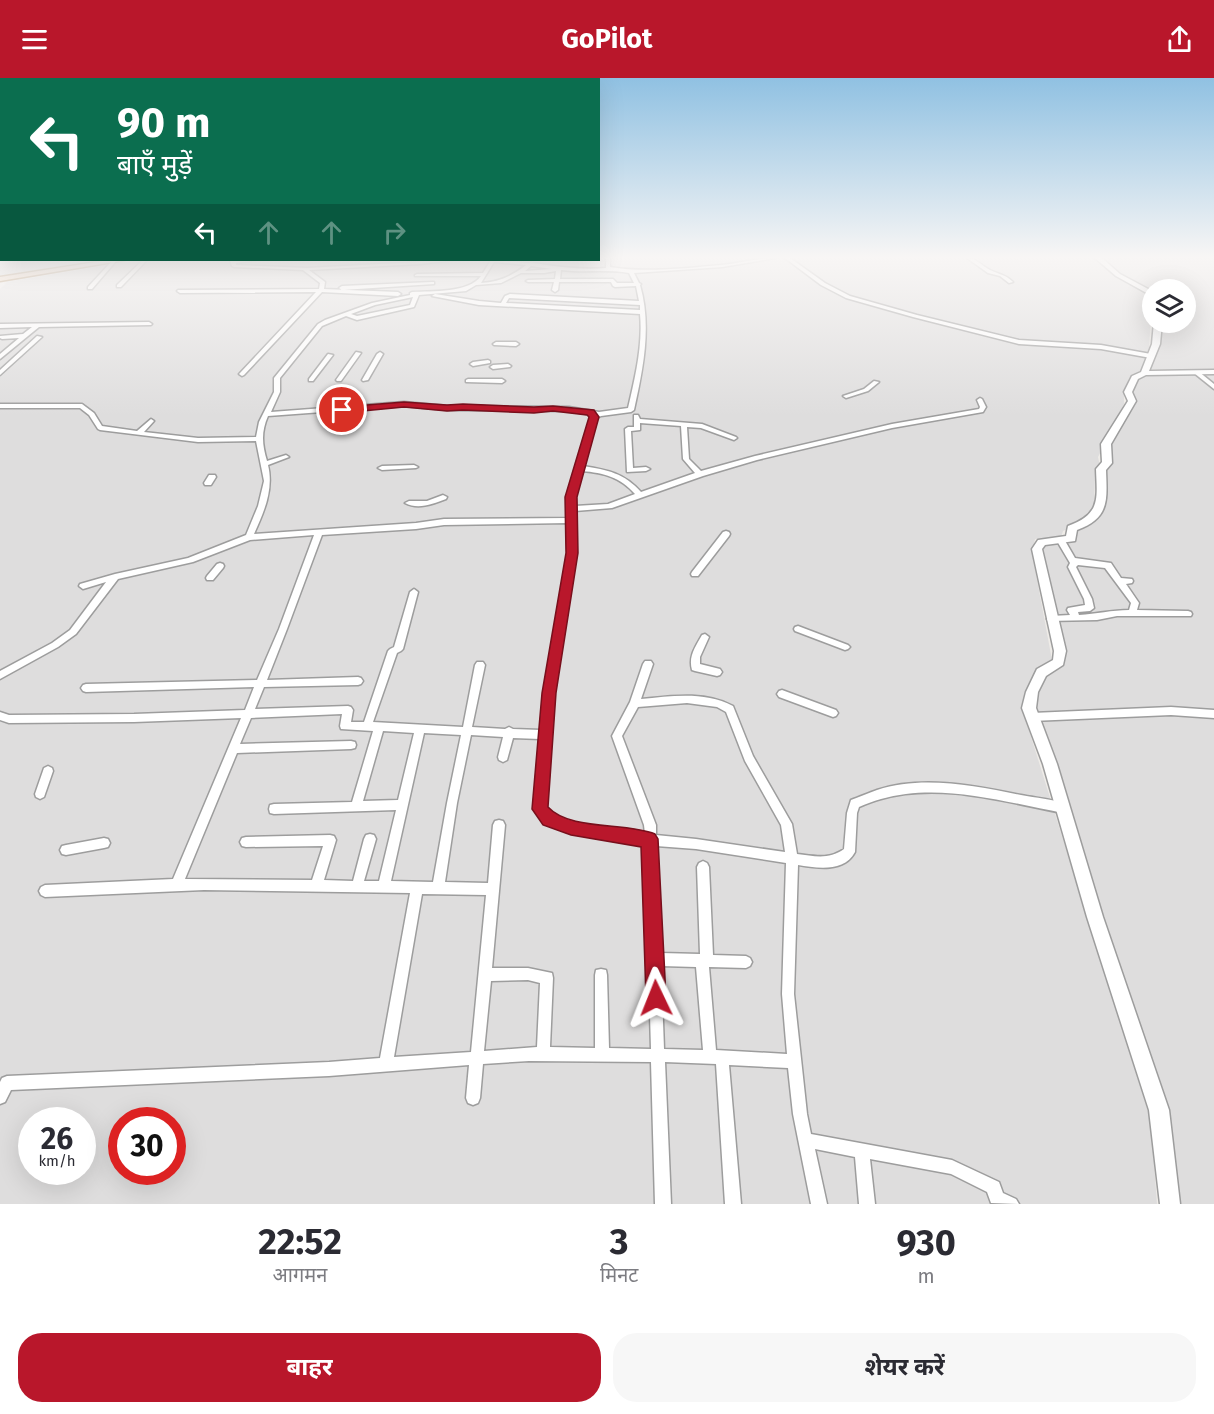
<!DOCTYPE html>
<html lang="hi">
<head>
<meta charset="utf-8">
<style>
	:root { --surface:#fff; --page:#f7f7f7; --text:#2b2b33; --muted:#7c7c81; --accent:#b9172b }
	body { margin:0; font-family:"Fira Sans","Noto Sans Devanagari",sans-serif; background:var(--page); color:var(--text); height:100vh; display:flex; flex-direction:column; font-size:22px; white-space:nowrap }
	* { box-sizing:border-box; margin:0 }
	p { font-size:20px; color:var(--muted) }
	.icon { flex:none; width:33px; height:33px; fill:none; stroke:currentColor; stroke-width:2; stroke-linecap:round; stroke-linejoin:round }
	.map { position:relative; height:1126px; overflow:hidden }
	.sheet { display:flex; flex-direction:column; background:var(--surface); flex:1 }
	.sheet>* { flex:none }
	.top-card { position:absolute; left:0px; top:0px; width:600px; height:183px; box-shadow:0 6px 24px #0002; background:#0b6e4f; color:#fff; overflow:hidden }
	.buttons { position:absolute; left:1142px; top:201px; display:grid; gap:12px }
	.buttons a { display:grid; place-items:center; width:54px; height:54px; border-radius:50%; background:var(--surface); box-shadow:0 6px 24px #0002; font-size:30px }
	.speed { position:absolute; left:18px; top:1029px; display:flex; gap:12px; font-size:30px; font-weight:700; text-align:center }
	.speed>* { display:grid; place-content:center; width:78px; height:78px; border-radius:50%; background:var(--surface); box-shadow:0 6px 24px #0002; line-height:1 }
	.speed small { font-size:15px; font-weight:400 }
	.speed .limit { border:9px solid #d22; background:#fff; color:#111 }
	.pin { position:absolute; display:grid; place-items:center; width:51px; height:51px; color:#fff; margin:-26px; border:3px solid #fff; border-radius:50%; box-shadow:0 2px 6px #0007 }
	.me { position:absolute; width:66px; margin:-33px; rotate:358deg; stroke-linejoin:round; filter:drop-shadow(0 0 4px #0008) }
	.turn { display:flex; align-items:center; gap:21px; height:126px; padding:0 18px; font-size:27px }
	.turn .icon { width:78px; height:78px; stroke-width:2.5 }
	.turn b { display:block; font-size:42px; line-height:51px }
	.lanes { display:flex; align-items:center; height:57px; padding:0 18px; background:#0003; justify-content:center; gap:30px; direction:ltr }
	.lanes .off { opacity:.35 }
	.eta { display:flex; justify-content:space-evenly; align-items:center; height:102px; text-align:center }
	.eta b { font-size:36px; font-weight:700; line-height:42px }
	.action { display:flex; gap:12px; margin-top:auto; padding:12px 18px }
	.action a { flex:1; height:69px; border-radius:24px; background:var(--accent); color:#fff; font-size:24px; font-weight:700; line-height:69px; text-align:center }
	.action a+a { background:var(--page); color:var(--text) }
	header { display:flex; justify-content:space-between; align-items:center; height:78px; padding:0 18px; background:var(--accent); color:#fff; font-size:27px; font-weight:700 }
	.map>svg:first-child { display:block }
	.residential { fill:#dedddd; fill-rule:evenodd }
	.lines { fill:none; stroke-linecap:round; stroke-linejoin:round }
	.minor-casing { stroke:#9d9d9d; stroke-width:3 }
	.tertiary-casing { stroke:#9d9d9d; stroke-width:3 }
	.primary-casing { stroke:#8b5411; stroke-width:3 }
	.minor { fill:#fff; fill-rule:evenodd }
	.tertiary { fill:#fff; fill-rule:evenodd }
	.primary { fill:#f2caaa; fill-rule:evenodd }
	.route { fill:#b9172b; stroke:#780f1c; stroke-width:1.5 }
</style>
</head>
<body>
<header><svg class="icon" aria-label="menu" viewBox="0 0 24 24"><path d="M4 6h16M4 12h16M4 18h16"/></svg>GoPilot<svg class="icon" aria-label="share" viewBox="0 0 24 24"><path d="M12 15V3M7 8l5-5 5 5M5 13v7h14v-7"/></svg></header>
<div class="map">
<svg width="1214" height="1126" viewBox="0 0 1214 1126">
	<rect width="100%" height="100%" fill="#efece8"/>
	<!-- residential -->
	<path class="residential" d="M0,180L2,182H99L0,198Z
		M1095,180L1112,195L1146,215L1152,221L1149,270L1140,294L1129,300L1124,318V326L1105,365L1115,361L1127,328V316L1132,301L1161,295L1214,297V1126H1169V1037L1096,815L1033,653L1025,627L1056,581L1037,466L1065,460L1069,453L1079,447L1097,429L1104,368L1098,379L1100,388L1095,401L1094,428L1076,447L1063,453L1061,459L1035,461L1032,475L1052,582L1038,594L1027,610L1022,630L1151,1043L1157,1126H0V211L7,204L139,182ZM32,1042H82V1094H32ZM122,1042H172V1094H122Z
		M1100,180H1214V292L1151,291L1163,245L1185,244V212H1152V214L1123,198Z"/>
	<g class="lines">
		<defs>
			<path id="minor" d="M606,180H610V189C644,195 687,190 721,187C740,185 758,180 776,180L722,189L634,195L639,205L641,206L640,207C652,248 643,291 634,332L631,334L601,338L597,340L583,388C608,392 624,395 641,414L695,395L683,381L681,348L640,345V352L631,353L633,390L646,389L650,391L646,393L627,394L625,351L628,349H634V337H638L640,341L702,346L736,359L737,360L734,362L701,350L687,349L689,381L701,393L755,378L892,346L979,331L980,329L977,322L980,320L982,321L986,329L983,334L892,350L757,382L703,398L612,430L575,433L576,475L554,615L546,730C548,732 549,735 552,737C565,747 626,754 645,756L644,747L612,658L630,624L643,586L645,583H651L653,586L641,621C672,618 705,613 733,628L753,678L792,746L797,776C814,778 829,782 844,771L847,735L851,722C860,719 868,715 877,712C923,697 975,708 1021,717C1036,720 1052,721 1067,726L1068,730L1067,734L1063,735C1004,724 940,704 881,721C873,723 866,726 859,729L857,735L855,774C844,795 816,790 798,787L794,916L807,1036L811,1056L952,1082L999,1104L1003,1115L1016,1121L1019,1126L991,1125L987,1114L951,1096L870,1081L875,1126H859L855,1079L815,1071L827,1126H811L793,1036L788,990L729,987L741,1126H725L716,986L665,984L671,1126H655L651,984L529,983L483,986L480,1020L478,1025L473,1027L468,1025L466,1020L469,987L329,998L11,1012L5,1024L0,1026V1004L2,1000L7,998L329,984L380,980L410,815L204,812L45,819L41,817L39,813L41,809L45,807L173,801L241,640L134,644L9,645L0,642V634L9,637L134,636L245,632L254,609L86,614L83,613L81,610L83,607L86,606L257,602L279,551L314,457L250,462L193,484L118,501L76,556L58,569L0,601V593L52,565L70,552L106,504L83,511L79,508L80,506L115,496L188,480L246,457L258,428L264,403L256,363L198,364L100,352L98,351L89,337L80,330H0V326H82L94,335L102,348L137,353L151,341L154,343L144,354L198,360L256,359L259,344L274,314V300L318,246L325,242L372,225L410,217V215L412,214C432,213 469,215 481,198H415V197L417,196L483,195L491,182L529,185L532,184L534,185C558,189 582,192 606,190ZM494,184L526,187C512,198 499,204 481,205ZM531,188L552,191L525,193ZM561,192C584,195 607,191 629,195L634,205H617L613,201H560ZM556,193L555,201L528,202L526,203L528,204H554L552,212L555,214L558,212L559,204H611L613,208L615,209L636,208L639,223L510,216L505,218L501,225L479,223L435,216L432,218L479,227L640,236C643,267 635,300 628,330L599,334L569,329L448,328L404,324L271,334L280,314V300L322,248L346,238L357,242L414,229L419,217L466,213L476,207L501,205L521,195H544ZM413,219L410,227L357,238L351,236L375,227ZM509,220L640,227V232L506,225ZM404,328L448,332L569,333L593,337L591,339L567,419L568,440L444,441L416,445L254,456C264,434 274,411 268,387L289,379L286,377L267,383C262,366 261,354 268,338ZM582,393C604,395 620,399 635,416L608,426L575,428V419ZM568,445V475L544,615L541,652L513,651L509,649L505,651L472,649L485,587L483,584H477L475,587L463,649L373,644L397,575L401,573L403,571L418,514L414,511L410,514L394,569L390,571L388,573L364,644H351L353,632L351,629L348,628L255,631L264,609L358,607L361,606L363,603L361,600L358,599L267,602L287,551L322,457L416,451L444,447ZM687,625L717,629L726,634L745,683L781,747L785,774L696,761L656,757V747L622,658L638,629ZM342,636L340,648L341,651L373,653L352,724L274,726L270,727L269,731L270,735L274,736L396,732L379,803H364L376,761L374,757L370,756L366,757L364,761L353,803L324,802L336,762L334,758L330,757L246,759L242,760L240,764L242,768L246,769L323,768L312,802L185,801L237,675L351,671L355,670L356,667L355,664L351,663L240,666L251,640ZM383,653L414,655L398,722L363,723ZM424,655L461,657L447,725L433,804L391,803ZM471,657L503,659L498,679L499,682L503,684L507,682L513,660L540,661L535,731L544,745L571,754L623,764L645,766L651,971L609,970L607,897L606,892L601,891L596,892L595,897V970L550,969L553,900L552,895L528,890H492L505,747L503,743L499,742L495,743L493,747L488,805L445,804L457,725ZM656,768L696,771L786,785L782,916L787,976L716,972L709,889L746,890L750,888L752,884L750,880L746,878L713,877L709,789L707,785L703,783L699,785L697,789L700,876L661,875ZM422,816L486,817L471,974L394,979ZM661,888L696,889L703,972L664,971ZM528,902L540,905L537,969L484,973L491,903Z
				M785,180H790L825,205L850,218L917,237L1019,262L1101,267L1151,276L1154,278L1151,280L1101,271L1019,266L913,239L846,220L821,207Z
				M967,180C976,180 982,188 990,192C1000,197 1005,196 1013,204L1009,205L1000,198L988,195Z
				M113,182H117L92,211H88V209Z
				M143,182H147L121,209H117V207Z
				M230,182H256L236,185V187L307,190L454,182L420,186L309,192L325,204L324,211L398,214L401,216L398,218L322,214L244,297L242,298L239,296L240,295L316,214L180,215L177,213L178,212L319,211L320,205L303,192L234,189L232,188Z
				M432,204H434V206L342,212L339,210L342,208Z
				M149,244L152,246L151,247L39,249L0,281V276L19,260L2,261L0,260V258L23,256L32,249L0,250V246Z
				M37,258L42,259L0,297V292Z
				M496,264H516L519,266L516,268L494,267L493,266Z
				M356,274L361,275L341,303H337L336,302Z
				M380,274L383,276L368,302L363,303L362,302L377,276Z
				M328,276L333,277L313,303H309V301Z
				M488,282L490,283V285L473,288L470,286L473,284Z
				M508,286L511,288L510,289L493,291L490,289L493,287Z
				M1194,293H1198L1214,306V311L1194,295Z
				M468,301H502L505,303L502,305L466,304V302Z
				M874,303L879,304L868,313L846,320L843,318L864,311Z
				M414,387L418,389L416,390L382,392L378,390L382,388Z
				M209,397H215L216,399L211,407H205L204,405Z
				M443,417L447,419L446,421C433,426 418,432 405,425L409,423H427Z
				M726,453L729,454L730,456L729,458L698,498H692L691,496L692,494L723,454Z
				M1061,460L1064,461L1075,480L1111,485L1121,500L1132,501L1133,503L1132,505L1126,506L1139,525L1137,532L1188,533L1191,534L1192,536L1191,538H1117L1097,542L1048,543L1047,541L1051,538L1070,537L1067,532L1068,530L1085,527L1084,521L1068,489L1070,485L1057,463ZM1078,487L1105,490L1131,525L1129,532C1112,532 1096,536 1079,537L1078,534L1090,533L1094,530L1092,521L1076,489Z
				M220,485L223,486L224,488L223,490L213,502H207L206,500L207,498L217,486Z
				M798,548L848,567L850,569L848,571L845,572L795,553L794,551L795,549Z
				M705,556L709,559L700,579V586L720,591L722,594L720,597L717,598L695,593L692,592C688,578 696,568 702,557Z
				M782,612L836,632L838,635L836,638L833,639L779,619L777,616L779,613Z
				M1171,629L1214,632V640L1171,637L1032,643L1029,642L1027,639L1029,636L1032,635Z
				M48,688L52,690L53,693L44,719L40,721L36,719L35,716L44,690Z
				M104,760L108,761L110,765L108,769L104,770L66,777L62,776L60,772L62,768L66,767Z"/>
			<path id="tertiary" d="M1095,180H1102L1120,196L1152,213V218L1116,198Z
				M1154,244H1162L1160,266L1149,293L1214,292V296L1146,297L1138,301L1132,314L1136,323L1111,366L1112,385L1106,392C1107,422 1110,440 1077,452L1075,463L1045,467L1042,471L1066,573L1063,587L1046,598L1038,614L1036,630L1057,686L1103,839L1169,1032L1180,1126H1160L1149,1032L1087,839L1043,686L1022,630L1026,614L1037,591L1053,582L1054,573L1032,471L1038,462L1066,458L1068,448C1101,436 1097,421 1096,391L1102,384L1101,366L1128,323L1124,314L1132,298L1141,294L1152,266Z"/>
			<path id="primary" d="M109,182H125L0,203V199Z"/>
		</defs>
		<!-- minor casing -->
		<use href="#minor" class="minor-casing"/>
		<!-- tertiary casing -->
		<use href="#tertiary" class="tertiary-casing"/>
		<!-- primary casing -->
		<use href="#primary" class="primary-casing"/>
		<!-- minor -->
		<use href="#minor" class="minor"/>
		<!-- tertiary -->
		<use href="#tertiary" class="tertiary"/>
		<!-- primary -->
		<use href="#primary" class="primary"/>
	</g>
	<!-- sky -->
	<linearGradient id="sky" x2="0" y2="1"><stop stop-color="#90c1e2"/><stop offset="0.53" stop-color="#f8f6f5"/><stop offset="1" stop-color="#f8f6f5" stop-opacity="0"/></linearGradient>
	<rect width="1214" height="338" fill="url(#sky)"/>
	<!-- route -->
	<path class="route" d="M404,324L447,327L463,326L534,329L553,328L594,332L599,339L577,419L578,475L556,615L548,729C570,753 626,744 655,756L658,761L666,920L663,926L656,929L649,926L646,920L641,769L571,757L543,747L532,731L542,615L566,475L565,419L589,339L587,337L553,333L534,335L463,332L447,333L404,329L342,335L337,332L342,329Z"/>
</svg>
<div class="buttons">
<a><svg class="icon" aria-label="layers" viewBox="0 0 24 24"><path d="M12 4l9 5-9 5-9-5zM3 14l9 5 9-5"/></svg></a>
</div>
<div class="speed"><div>26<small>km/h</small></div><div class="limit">30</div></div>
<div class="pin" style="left:342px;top:332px;background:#d93025"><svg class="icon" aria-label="arrive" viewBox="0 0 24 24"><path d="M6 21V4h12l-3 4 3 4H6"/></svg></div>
<svg class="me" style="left:656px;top:920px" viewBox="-20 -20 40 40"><path d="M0-17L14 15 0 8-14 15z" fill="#b9172b" stroke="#fff" stroke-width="4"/></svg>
<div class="top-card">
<div class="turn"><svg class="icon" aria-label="left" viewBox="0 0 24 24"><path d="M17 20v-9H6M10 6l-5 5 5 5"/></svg><div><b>90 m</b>बाएँ मुड़ें</div></div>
<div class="lanes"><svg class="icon" aria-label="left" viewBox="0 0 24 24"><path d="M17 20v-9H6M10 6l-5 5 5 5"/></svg><svg class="icon off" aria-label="ahead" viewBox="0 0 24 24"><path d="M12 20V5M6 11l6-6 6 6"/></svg><svg class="icon off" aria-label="ahead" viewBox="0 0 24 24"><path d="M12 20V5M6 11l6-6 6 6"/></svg><svg class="icon off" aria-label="right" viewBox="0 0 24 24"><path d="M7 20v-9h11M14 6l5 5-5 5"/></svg></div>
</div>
</div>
<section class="sheet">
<div class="eta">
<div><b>22:52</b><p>आगमन</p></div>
<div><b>3</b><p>मिनट</p></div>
<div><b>930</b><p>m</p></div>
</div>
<div class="action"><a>बाहर</a><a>शेयर करें</a></div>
</section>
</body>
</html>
